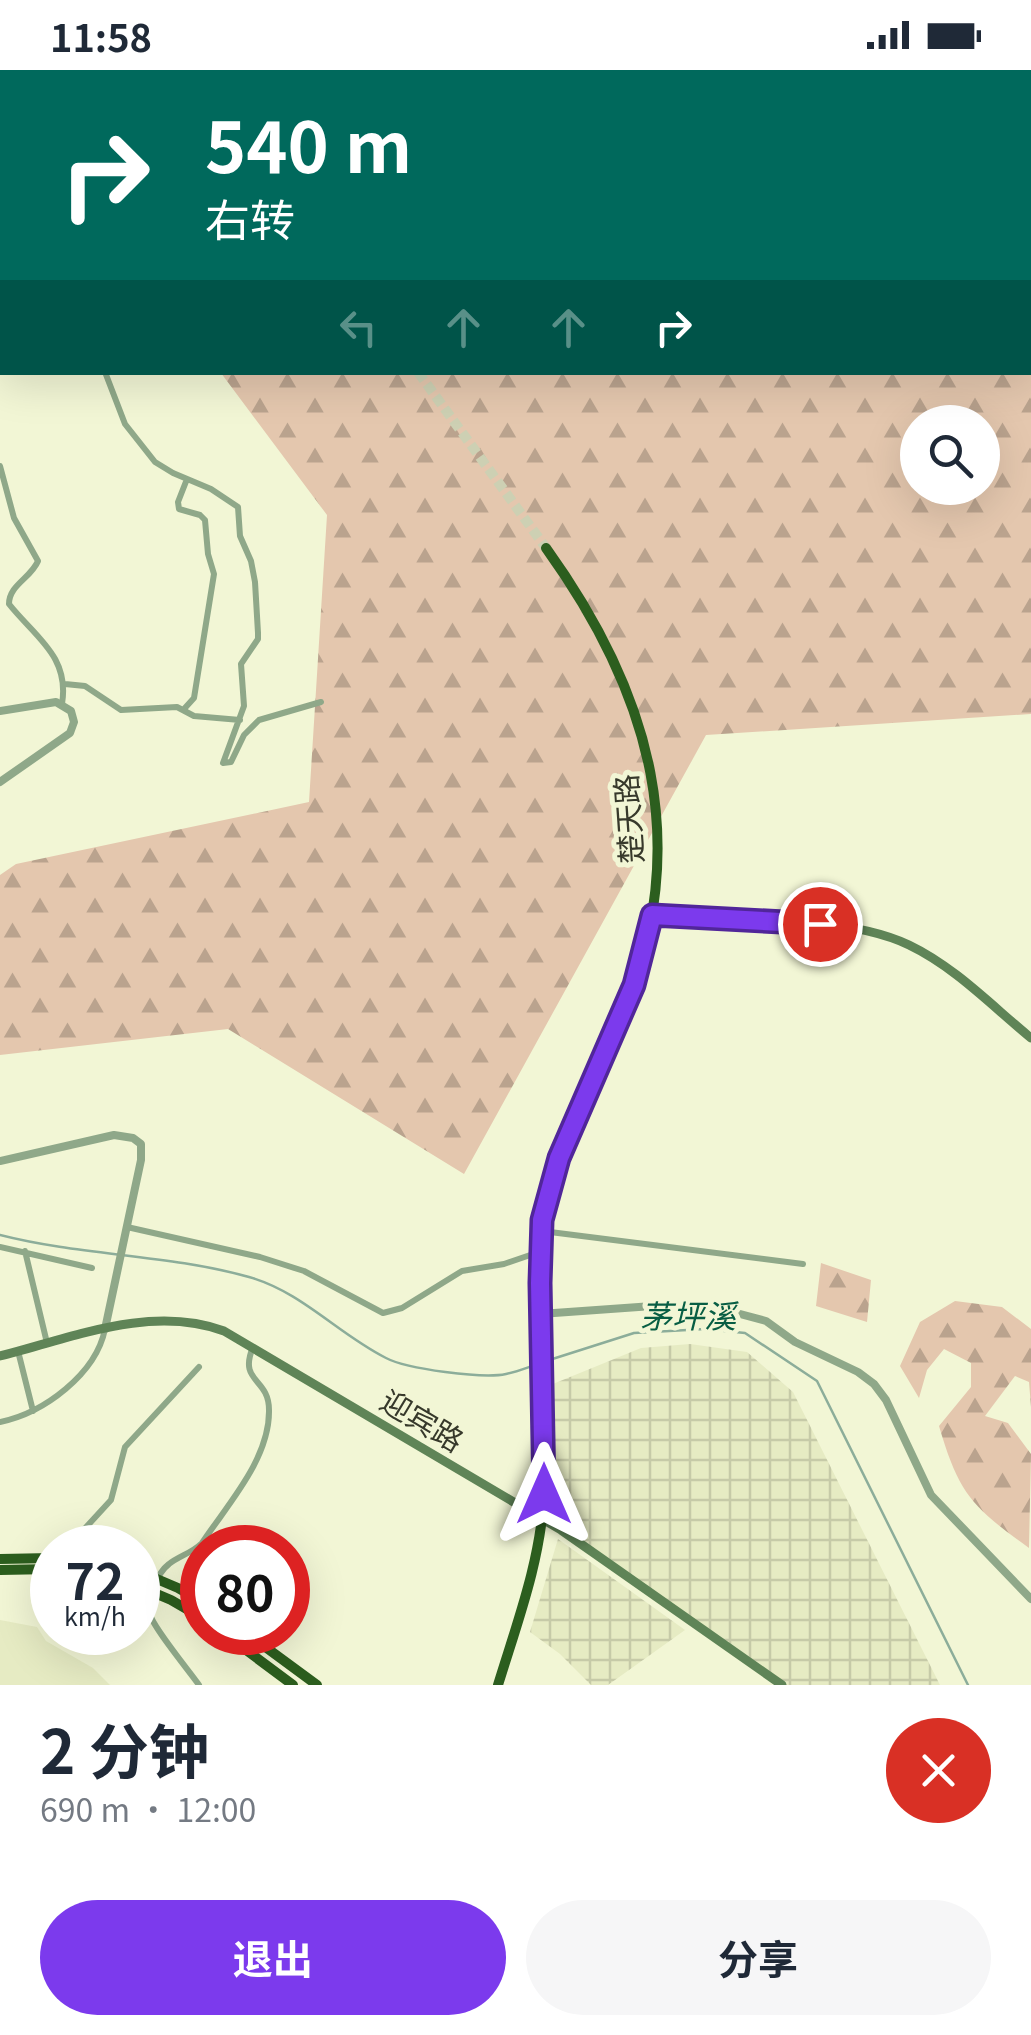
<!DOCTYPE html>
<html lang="zh">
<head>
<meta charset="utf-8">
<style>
	:root { --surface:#fff; --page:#f6f6f7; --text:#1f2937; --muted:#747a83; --accent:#7c3aed }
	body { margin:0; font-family:Georgia,"Noto Sans SC",serif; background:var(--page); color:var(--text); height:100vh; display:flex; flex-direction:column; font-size:38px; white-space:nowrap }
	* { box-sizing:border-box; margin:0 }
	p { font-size:32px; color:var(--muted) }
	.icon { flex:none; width:55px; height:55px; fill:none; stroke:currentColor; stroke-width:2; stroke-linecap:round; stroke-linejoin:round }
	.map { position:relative; height:1615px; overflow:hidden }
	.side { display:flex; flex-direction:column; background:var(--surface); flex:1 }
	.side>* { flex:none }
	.guide { position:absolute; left:0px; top:0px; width:1032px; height:305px; box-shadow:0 10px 40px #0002; background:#00695c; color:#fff; overflow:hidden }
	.buttons { position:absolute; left:900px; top:335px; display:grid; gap:20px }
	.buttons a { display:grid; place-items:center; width:100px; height:100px; border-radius:50%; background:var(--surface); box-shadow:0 10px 40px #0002; font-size:50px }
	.speed { position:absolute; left:30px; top:1455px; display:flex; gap:20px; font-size:50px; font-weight:700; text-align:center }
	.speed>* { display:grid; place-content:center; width:130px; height:130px; border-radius:50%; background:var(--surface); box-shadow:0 10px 40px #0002; line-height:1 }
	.speed small { font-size:25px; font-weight:400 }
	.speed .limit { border:15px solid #d22; background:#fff; color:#111 }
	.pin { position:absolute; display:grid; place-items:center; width:85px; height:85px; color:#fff; margin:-42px; border:5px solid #fff; border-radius:50%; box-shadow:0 2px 10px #0007 }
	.me { position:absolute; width:110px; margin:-55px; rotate:0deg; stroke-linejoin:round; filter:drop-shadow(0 0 8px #0008) }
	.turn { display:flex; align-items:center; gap:35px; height:210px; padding:0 40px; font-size:45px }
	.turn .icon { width:130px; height:130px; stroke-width:2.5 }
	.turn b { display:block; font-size:70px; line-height:85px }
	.lanes { display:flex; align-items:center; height:95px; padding:0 40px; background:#0003; justify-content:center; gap:50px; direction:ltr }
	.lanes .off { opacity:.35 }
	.round { display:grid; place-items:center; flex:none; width:105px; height:105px; border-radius:52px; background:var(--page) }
	.summary { display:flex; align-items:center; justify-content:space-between; height:170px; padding:0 40px }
	h1 { font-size:60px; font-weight:700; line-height:75px }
	.cta { display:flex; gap:20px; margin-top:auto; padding:20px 40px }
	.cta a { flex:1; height:115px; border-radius:60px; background:var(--accent); color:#fff; font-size:40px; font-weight:700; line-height:115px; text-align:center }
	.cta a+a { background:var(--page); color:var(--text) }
	.status { display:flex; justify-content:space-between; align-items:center; height:70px; padding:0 50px; background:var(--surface); direction:ltr }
	.status svg { height:28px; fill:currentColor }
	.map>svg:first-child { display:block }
	.built { fill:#e6ebc3 }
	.industrial { fill:url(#industrial-grid) }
	.forest { fill:url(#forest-firs); fill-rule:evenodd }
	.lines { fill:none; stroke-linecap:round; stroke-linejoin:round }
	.stream { stroke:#8cad9a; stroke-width:2.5 }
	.trunk-tunnel { stroke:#cdd0b3; stroke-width:10; stroke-dasharray:10 5; stroke-linecap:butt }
	.minor { stroke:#8fa889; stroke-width:6 }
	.tertiary { stroke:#8fa889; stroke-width:8 }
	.secondary { stroke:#5f8457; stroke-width:9 }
	.trunk { stroke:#2c5e1e; stroke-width:10 }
	.route-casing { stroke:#51269a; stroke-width:25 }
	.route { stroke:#7c3aed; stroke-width:18 }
	.labels { text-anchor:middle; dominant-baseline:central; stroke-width:10; stroke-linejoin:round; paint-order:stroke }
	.street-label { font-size:30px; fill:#37392b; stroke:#f2f6d5 }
	.water-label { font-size:32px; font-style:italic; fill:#085e44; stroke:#f2f6d5 }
</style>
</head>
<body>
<div class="status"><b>11:58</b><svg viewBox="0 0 49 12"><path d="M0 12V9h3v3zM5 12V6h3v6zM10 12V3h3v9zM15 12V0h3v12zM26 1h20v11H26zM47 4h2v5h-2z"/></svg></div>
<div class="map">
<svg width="1031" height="1615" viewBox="0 0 1031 1615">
	<defs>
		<pattern id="industrial-grid" width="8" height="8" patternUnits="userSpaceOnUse" patternTransform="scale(2.5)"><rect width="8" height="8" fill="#e6ebc3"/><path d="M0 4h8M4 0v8" fill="none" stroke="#c6caa8"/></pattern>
		<pattern id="forest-firs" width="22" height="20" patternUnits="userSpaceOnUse" patternTransform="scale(2.5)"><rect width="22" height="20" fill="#e4c7ae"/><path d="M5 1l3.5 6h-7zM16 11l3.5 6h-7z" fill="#baa38e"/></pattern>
	</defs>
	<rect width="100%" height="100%" fill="#f2f6d5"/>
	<!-- built -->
	<path class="built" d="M0,1550L37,1557L46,1571L93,1598L110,1615H0Z"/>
	<!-- industrial -->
	<path class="industrial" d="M690,1274L747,1282L793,1322L940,1615H784L547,1446L548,1316L641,1278Z
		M558,1469L685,1560L608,1615H591L560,1584L530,1562Z"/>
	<!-- forest -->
	<path class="forest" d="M87,0H1031V644L706,665L464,1104L228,959L0,985V805L16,794L309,732L327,445L221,303L1030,302V2H87ZM918,352H982V418H918Z
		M821,1193L871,1210L867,1252L816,1236Z
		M955,1231L1002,1237L1031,1259V1337L1029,1312L1015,1306L985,1346L1008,1353L1031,1384L1029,1478C972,1437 959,1424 939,1356L971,1317V1293L944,1279L927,1300L919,1328L900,1296L920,1252Z"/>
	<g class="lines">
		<!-- stream -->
		<path class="stream" d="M0,1165C82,1186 167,1184 249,1207C302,1222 338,1264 386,1288C407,1299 483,1309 506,1304C516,1302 526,1298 535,1295
			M543,1292L634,1263L705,1259L745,1263L817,1311L968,1615"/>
		<!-- trunk-tunnel -->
		<path class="trunk-tunnel" d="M196,0L198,2
			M418,302L546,478"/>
		<!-- minor -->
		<path class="minor" d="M0,193L2,195
			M105,302L125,354L155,392L173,403L211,419L238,437L240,466L251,491L255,512L258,563V569L241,594L244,636L223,693L231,692L244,665L259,650L321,632
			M0,396L14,448L38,491C31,508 9,515 9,534C35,567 70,586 62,634
			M65,614L85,616L121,640L177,637L194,646L240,650
			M184,639L194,628L214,504L208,484L205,450L200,445L179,439L178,432L187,409
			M127,1157L260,1187L304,1201L383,1243L402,1238L462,1201L504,1194L539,1182
			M542,1161L803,1194
			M0,1177L92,1198
			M25,1181L47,1273
			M18,1281L33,1341
			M0,1352C44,1343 96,1304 105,1259
			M67,1478L111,1430L125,1377L199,1297
			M199,1615C190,1602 152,1556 150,1544C147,1529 157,1503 169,1494C179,1486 192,1483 202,1473C227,1435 270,1389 269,1340C269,1307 238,1313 253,1277"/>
		<!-- tertiary -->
		<path class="tertiary" d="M0,218L2,240
			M0,284L2,277
			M0,641L56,632L71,641L74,652L70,663L0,712
			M0,1091L114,1065L133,1068L141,1074V1090L105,1259
			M540,1244L681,1234L710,1236L766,1251L795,1272L858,1302L874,1314L886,1330L931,1425L1031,1529"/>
		<!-- secondary -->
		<path class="secondary" d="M652,845C726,849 845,844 909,875C955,897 992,936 1031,968
			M0,1286C71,1268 151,1234 224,1261L561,1460L782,1615"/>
		<!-- trunk -->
		<path class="trunk" d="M0,1489L52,1488
			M0,1500L52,1499
			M138,1501L178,1518L202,1532
			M138,1516L171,1530L202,1548
			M222,1562L293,1615
			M245,1562L317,1615
			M498,1615C517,1553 541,1490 544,1424C548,1334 530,1241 542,1152C553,1079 594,1015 622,948C694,775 651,624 546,478"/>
	</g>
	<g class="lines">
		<defs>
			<path id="route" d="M544,1424L540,1213L542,1150L559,1088L634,915L652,845L820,854"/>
		</defs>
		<!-- route casing -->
		<use href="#route" class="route-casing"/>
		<!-- route -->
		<use href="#route" class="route"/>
	</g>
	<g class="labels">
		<!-- street labels -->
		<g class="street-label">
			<text transform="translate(627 749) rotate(-94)">楚天路</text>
			<text transform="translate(423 1349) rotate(31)">迎宾路</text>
		</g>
		<!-- water labels -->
		<g class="water-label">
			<text x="688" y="1244">茅坪溪</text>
		</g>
	</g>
</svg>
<div class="buttons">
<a><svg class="icon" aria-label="search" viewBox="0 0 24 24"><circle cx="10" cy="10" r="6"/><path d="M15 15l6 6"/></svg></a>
</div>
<div class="speed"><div>72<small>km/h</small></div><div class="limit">80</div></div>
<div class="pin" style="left:820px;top:854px;background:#d93025"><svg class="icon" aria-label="arrive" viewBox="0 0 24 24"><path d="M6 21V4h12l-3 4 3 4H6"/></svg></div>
<svg class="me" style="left:544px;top:1424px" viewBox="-20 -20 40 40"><path d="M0-17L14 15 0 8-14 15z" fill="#7c3aed" stroke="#fff" stroke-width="4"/></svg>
<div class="guide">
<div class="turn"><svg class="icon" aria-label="right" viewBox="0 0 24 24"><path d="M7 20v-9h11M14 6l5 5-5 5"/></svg><div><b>540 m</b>右转</div></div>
<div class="lanes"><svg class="icon off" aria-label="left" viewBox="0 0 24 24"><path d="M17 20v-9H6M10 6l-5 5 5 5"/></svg><svg class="icon off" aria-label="ahead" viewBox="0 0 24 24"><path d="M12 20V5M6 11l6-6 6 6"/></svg><svg class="icon off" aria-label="ahead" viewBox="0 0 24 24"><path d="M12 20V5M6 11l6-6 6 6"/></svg><svg class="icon" aria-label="right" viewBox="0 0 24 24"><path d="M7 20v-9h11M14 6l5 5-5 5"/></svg></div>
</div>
</div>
<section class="side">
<div class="summary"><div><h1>2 分钟</h1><p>690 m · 12:00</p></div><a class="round" style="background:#d93025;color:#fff"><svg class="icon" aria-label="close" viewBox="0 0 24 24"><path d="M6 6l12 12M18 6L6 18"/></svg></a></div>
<div class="cta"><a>退出</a><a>分享</a></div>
</section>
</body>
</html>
